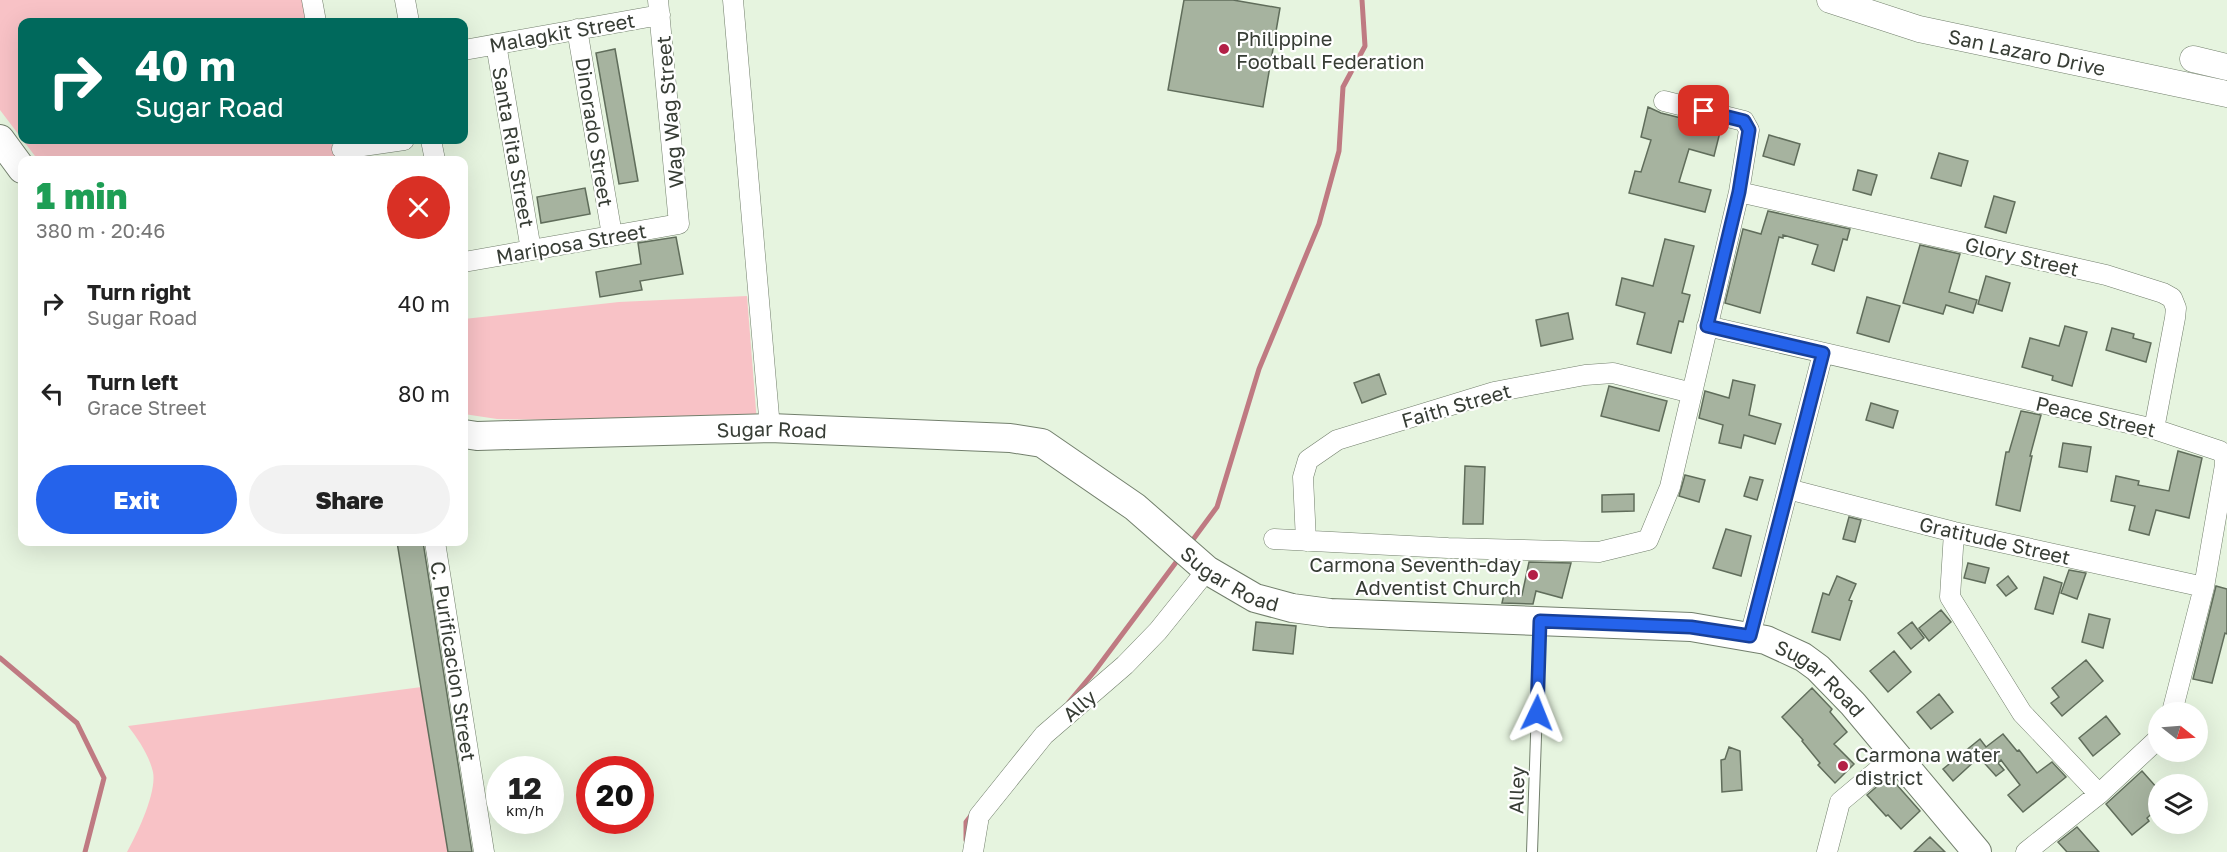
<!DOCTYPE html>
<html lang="en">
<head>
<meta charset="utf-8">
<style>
	:root { --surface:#fff; --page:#f2f2f2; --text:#222; --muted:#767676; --accent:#2563eb }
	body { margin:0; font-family:"Golos Text",sans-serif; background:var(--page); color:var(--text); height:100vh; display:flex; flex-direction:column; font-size:22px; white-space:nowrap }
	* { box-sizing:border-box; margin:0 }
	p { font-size:20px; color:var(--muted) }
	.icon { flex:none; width:33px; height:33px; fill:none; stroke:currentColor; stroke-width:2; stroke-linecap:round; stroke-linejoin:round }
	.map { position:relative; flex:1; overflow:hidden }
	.drawer { position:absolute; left:18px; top:156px; width:450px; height:390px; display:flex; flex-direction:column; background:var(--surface); border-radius:12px; box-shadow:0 6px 24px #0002 }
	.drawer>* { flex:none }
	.guide { position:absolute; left:18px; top:18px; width:450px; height:126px; border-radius:12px; box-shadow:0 6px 24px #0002; background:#00695c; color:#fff; overflow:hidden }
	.needle { width:39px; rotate:107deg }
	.fabs { position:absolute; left:2148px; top:702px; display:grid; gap:12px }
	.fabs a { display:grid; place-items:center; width:60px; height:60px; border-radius:50%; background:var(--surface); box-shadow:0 6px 24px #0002; font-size:30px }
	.speed { position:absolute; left:486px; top:756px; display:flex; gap:12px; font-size:30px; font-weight:700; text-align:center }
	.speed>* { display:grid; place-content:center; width:78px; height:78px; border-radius:50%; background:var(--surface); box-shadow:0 6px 24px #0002; line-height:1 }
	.speed small { font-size:15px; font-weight:400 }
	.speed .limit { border:9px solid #d22; background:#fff; color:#111 }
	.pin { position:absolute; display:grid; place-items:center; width:51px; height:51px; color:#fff; margin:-26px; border-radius:12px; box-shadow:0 3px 9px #0006 }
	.me { position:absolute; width:66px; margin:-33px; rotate:2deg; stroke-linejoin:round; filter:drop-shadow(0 0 4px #0008) }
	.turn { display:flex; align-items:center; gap:21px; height:126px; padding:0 18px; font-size:27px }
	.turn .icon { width:78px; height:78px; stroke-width:2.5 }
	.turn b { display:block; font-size:42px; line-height:51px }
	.round { display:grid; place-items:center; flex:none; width:63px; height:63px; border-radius:32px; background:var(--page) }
	.headline { display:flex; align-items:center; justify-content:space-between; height:102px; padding:0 18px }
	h1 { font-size:36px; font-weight:800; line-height:45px; color:#1e9e55 }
	.primary-button { display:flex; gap:12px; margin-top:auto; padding:12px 18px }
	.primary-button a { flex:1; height:69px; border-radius:36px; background:var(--accent); color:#fff; font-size:24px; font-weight:800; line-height:69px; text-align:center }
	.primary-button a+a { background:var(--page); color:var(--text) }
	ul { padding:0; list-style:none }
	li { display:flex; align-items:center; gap:18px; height:90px; padding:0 18px }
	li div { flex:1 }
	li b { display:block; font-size:22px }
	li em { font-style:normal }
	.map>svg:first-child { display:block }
	.green { fill:#f8c2c6 }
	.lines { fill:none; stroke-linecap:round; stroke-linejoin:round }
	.stream { stroke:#bf7a82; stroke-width:5 }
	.building { fill:#a6b39f; stroke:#606d5b; stroke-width:1.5 }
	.service-casing { stroke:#727f6c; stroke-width:12 }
	.minor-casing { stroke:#727f6c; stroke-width:21 }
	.tertiary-casing { stroke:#727f6c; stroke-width:27 }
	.secondary-casing { stroke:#727f6c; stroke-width:30 }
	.service { stroke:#fff; stroke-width:10 }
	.minor { stroke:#fff; stroke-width:20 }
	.tertiary { stroke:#fff; stroke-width:26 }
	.secondary { stroke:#fff; stroke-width:28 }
	.route-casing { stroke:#184099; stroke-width:15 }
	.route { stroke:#2563eb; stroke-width:10 }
	.poi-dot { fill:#b32046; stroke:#fff; stroke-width:2 }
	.labels { text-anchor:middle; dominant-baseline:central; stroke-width:4.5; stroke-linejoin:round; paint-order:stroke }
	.street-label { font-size:20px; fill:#373d35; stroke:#fff }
	.poi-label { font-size:20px; fill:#373d35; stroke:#fff; text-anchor:start }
</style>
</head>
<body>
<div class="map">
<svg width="2227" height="852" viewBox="0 0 2227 852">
	<rect width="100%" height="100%" fill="#e6f4df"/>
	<!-- green -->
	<path class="green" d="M0,0H305L309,22H22V140H331L335,160H38L0,110Z
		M747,296L757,423L497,419L464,414V319L619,302Z
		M429,686L453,852H127C137,834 157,793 153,772C149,755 138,739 128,726Z"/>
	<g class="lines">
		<!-- stream -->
		<path class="stream" d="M1189,545L1217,507L1259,369L1319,224L1339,151L1343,87L1365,46L1362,0
			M0,658L77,723L104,778L85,852
			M1069,702L1094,672L1180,557
			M966,840V822L973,813"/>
	</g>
	<!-- building -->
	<path class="building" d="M1184,0H1233L1280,8L1263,107L1168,90Z
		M615,49L638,181L619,184L596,53Z
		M1648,107L1661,113L1721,128L1714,156L1689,149L1679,182L1711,190L1705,212L1629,193L1635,171L1641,172L1651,140L1641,137Z
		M1769,135L1800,144L1794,165L1763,156Z
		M1939,153L1968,161L1961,186L1931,178Z
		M1858,170L1877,175L1871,195L1853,190Z
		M585,188L590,214L541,223L537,197Z
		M1994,196L2015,202L2006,233L1985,227Z
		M1768,211L1850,229L1847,240L1843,239L1834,271L1812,264L1818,245L1783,235V238L1779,237L1760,313L1725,303L1743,229L1761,234Z
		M676,237L683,274L640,281L642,290L600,297L596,272L641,264L638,243Z
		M1665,239L1694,246L1682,293L1690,295L1683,322L1679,321L1671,353L1637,344L1645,313L1616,305L1622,278L1653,286Z
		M1920,245L1960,254L1949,292L1977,300L1973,313L1946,305L1943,314L1903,303Z
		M1986,276L2010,283L2002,311L1978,304Z
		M1867,297L1900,306L1889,342L1857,333Z
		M1568,313L1573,339L1541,346L1536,320Z
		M2065,326L2087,332L2072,386L2052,380L2053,376L2022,367L2030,338L2059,346Z
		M2112,328L2134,334L2133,338L2151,343L2146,362L2106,350Z
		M1379,374L1386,394L1362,403L1354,383Z
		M1733,380L1755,385L1749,415L1781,424L1775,444L1744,435L1741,448L1719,443L1723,425L1699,418L1705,391L1729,398Z
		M1609,386L1667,401L1659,431L1601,416Z
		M1871,403L1898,411L1893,428L1866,420Z
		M2021,411L2041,415L2030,456H2032L2020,511L1996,505L2006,452H2009Z
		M2063,443L2091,447L2087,472L2059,467Z
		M2178,451L2202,458L2189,518L2156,510L2149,535L2129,530L2135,506L2111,501L2116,476L2139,481L2138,485L2169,491Z
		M1465,466L1485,467L1483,524H1463Z
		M1685,475L1705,480L1699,502L1679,496Z
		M1750,477L1763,480L1757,500L1744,496Z
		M1634,494V511L1602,512V495Z
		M1849,517L1861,520L1855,542L1843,539Z
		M1726,529L1751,536L1741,576L1713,568Z
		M397,542H423L472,852H448Z
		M1529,562L1571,563L1562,598L1536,591L1533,604L1502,603L1504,594L1522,595Z
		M1968,563L1989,568L1985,583L1964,578Z
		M2069,570L2086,573L2077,599L2061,593Z
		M1837,576L1856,584L1849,600L1852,601L1840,640L1812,632L1823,593L1829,595Z
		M2008,576L2017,588L2006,596L1997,585Z
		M2044,577L2062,583L2053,614L2035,609Z
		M2216,586L2227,589V634L2225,633L2212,683L2193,679Z
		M1941,610L1951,622L1929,641L1919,628Z
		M2089,614L2110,619L2103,648L2082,642Z
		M1256,622L1296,626L1293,654L1253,650Z
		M1912,622L1924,638L1911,649L1898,633Z
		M1894,651L1911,672L1888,692L1870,671Z
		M2086,660L2103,681L2062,716L2051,703L2059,697L2052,688Z
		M1812,688L1832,709L1830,712L1847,732L1834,744L1854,764L1835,783L1818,765L1820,763L1802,741L1803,740L1782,717Z
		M1939,694L1953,712L1931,729L1917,712Z
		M2106,716L2120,734L2093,756L2079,738Z
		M2003,734L2017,751L2019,750L2037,773L2052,762L2066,777L2023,812L2008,795L2020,785L2001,760L1998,763L2004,770L1996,776L1979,757L1953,781L1943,769L1980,739L1986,747Z
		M1729,747L1740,751L1742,790L1722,792L1721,760L1725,759Z
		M2142,771L2158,789V808L2147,818L2149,821L2132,835L2106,804Z
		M1889,776L1920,811L1901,829L1888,815L1886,816L1867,795Z
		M2077,827L2099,852H2067L2058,842Z
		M1930,837L1945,852H1914Z"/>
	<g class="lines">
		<defs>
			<path id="service" d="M1532,852L1540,621"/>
			<path id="minor" d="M312,0L316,22
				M405,0L409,22
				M733,0L770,428
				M577,29L612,235
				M496,44L531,250
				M464,50L660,15
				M431,140L435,160
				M342,149L404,140
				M1739,192L2106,275L2163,293L2172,298L2176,308L2175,318L2154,429
				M464,262L679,224L658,0
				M1707,326L2154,429L2220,451L2225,457V465L2204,587L2172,712
				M1788,489L1954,532L2204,587
				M1954,532L1950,597L2022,713L2099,794
				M1274,539L1448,548L1599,552L1648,540L1670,487L1739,192L1749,130L1744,121L1664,101
				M1306,541L1303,477L1308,460L1337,440L1494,392L1585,375L1613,373L1692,393
				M435,542L484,852
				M1750,636L1823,353
				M973,852L979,816L1044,735L1125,665L1158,631L1207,570
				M1827,852L1840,802L1896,755
				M2026,852L2099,794L2158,739"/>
			<g id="tertiary">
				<path id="s1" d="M1830,0L1919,29L2227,94"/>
				<path d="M2193,59L2227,67"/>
			</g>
			<g id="secondary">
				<path d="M0,139L22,169"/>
				<path id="s2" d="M464,434L477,436L770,428L1010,438L1042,443L1135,507L1207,570L1255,598L1292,608L1330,613L1691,627L1766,640L1803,657L1818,668L1853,704L1977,852"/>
			</g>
		</defs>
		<!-- service casing -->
		<use href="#service" class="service-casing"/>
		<!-- minor casing -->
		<use href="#minor" class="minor-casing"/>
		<!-- tertiary casing -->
		<use href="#tertiary" class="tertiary-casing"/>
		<!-- secondary casing -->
		<use href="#secondary" class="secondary-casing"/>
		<!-- service -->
		<use href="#service" class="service"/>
		<!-- minor -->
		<use href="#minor" class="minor"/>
		<!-- tertiary -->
		<use href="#tertiary" class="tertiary"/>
		<!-- secondary -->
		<use href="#secondary" class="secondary"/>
	</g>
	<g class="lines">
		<defs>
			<path id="route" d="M1537,713L1540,621L1691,627L1750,636L1823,353L1707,326L1739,192L1749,130L1744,121L1704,111"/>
		</defs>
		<!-- route casing -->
		<use href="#route" class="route-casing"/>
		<!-- route -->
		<use href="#route" class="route"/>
	</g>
	<!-- markers -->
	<g class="poi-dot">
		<circle cx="1224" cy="49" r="6"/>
		<circle cx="1533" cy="575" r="6"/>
		<circle cx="1843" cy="766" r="6"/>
	</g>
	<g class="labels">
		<!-- street labels -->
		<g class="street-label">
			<text transform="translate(562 32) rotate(-10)">Malagkit Street</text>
			<text stroke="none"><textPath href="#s1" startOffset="204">San Lazaro Drive</textPath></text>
			<text transform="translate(669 112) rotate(-95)">Wag Wag Street</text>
			<text transform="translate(595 132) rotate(81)">Dinorado Street</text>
			<text transform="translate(514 147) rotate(80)">Santa Rita Street</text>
			<text transform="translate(571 243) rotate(-10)">Mariposa Street</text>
			<text transform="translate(2022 256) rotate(13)">Glory Street</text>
			<text transform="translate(1456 405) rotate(-16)">Faith Street</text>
			<text transform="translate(2096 416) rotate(13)">Peace Street</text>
			<text stroke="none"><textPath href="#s2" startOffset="308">Sugar Road</textPath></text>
			<text transform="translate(1995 540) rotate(13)">Gratitude Street</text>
			<text stroke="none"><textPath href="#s2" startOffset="812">Sugar Road</textPath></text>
			<text transform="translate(454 661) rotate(81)">C. Purificacion Street</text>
			<text stroke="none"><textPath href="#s2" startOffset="1424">Sugar Road</textPath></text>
			<text transform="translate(1079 705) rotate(-41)">Ally</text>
			<text transform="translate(1516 790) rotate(-88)">Alley</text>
		</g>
		<!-- poi labels -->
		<g class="poi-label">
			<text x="1236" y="38">Philippine<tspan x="1236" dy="23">Football Federation</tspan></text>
			<text x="1521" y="564" text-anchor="end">Carmona Seventh-day<tspan x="1521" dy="23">Adventist Church</tspan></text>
			<text x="1855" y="754">Carmona water<tspan x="1855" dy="23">district</tspan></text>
		</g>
	</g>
</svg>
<div class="fabs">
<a><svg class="needle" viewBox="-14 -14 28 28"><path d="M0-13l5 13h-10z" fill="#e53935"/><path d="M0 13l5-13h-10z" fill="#767676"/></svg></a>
<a><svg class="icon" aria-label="layers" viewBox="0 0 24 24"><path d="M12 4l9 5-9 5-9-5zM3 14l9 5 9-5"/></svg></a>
</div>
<div class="speed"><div>12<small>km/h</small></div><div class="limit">20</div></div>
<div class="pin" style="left:1704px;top:111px;background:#d93025"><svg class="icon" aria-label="arrive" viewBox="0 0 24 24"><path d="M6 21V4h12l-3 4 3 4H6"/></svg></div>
<svg class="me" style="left:1537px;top:713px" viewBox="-20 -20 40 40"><path d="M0-17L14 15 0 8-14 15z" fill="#2563eb" stroke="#fff" stroke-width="4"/></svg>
<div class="guide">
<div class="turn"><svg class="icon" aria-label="right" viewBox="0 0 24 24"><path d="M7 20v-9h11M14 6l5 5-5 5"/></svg><div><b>40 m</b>Sugar Road</div></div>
</div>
<section class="drawer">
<div class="headline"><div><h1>1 min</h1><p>380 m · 20:46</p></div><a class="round" style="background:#d93025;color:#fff"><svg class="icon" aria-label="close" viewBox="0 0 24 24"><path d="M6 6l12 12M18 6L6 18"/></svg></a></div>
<ul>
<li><svg class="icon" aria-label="right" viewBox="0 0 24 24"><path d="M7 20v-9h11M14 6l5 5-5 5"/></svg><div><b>Turn right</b><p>Sugar Road</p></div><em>40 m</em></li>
<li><svg class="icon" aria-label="left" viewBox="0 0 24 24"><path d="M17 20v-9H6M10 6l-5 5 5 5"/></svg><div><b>Turn left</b><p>Grace Street</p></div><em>80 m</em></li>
</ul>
<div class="primary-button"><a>Exit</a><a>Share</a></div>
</section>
</div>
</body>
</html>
